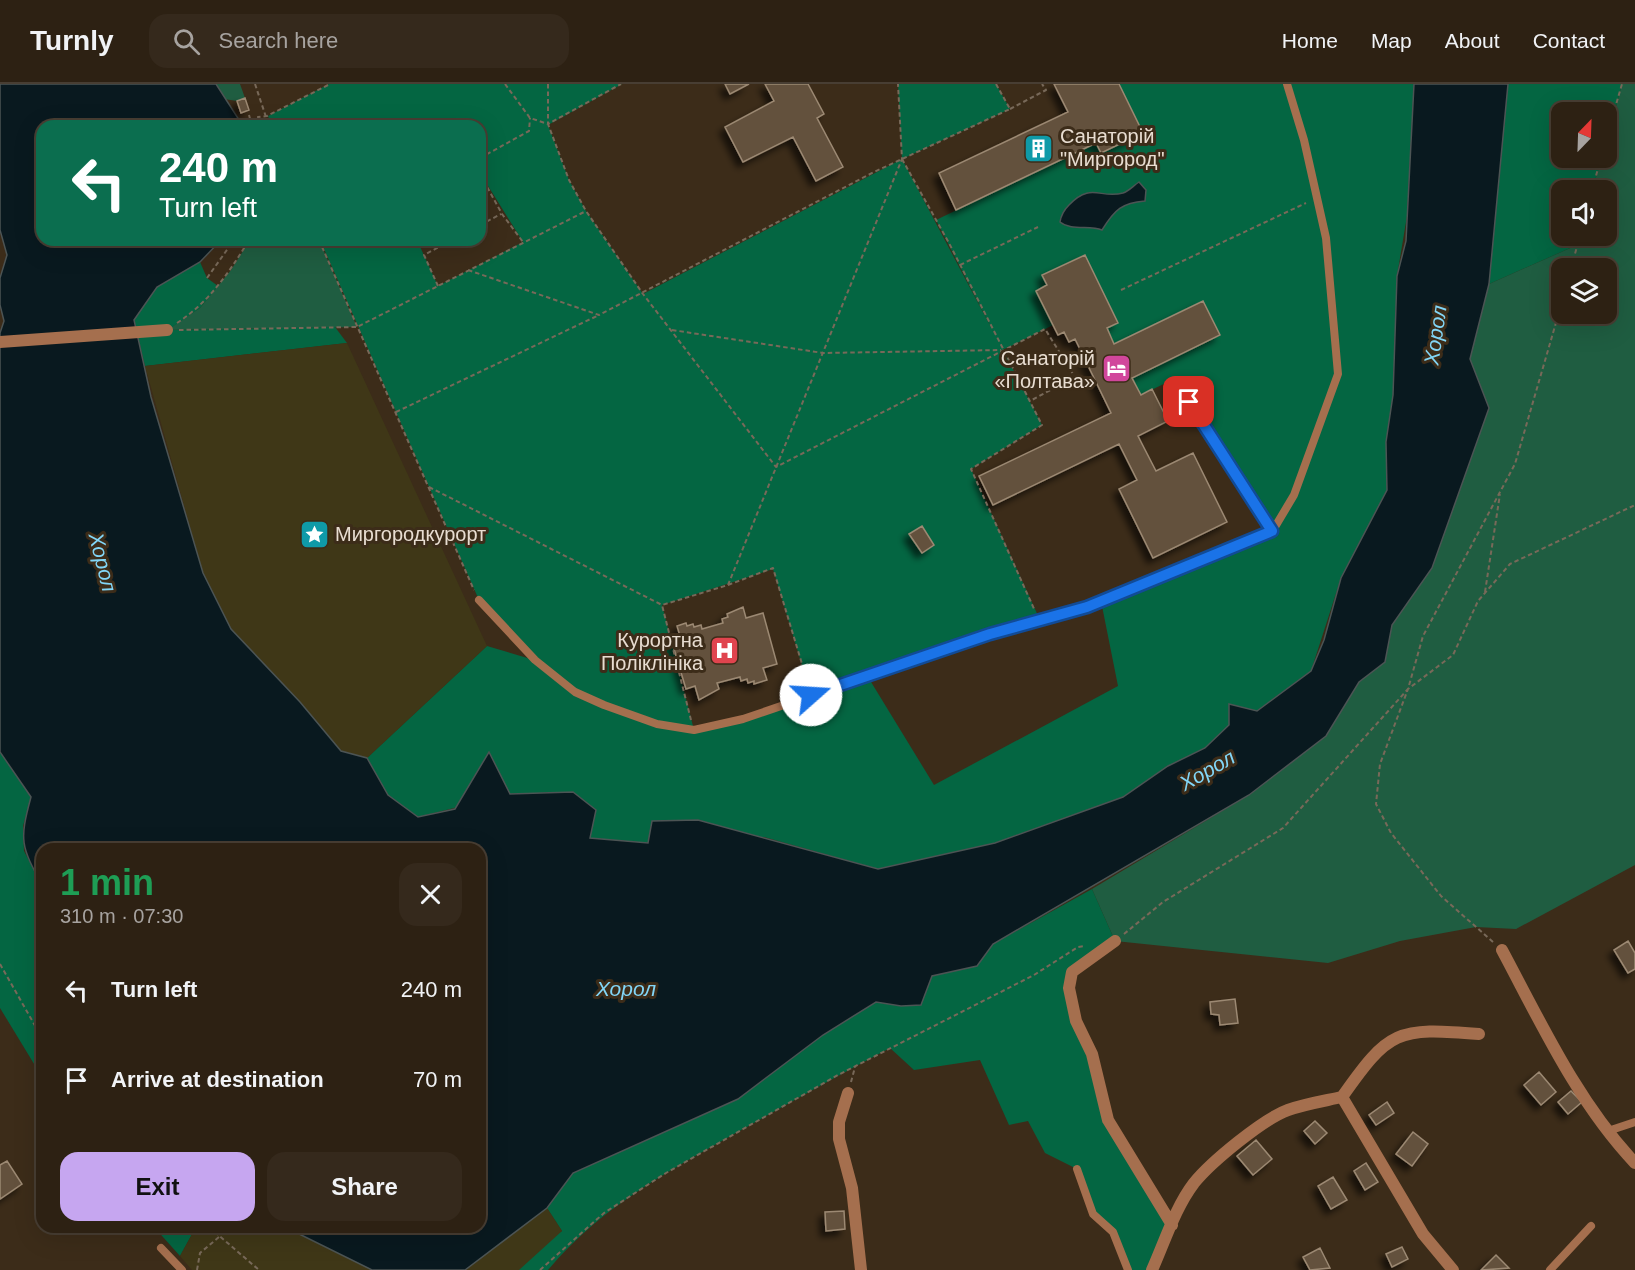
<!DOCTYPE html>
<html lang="en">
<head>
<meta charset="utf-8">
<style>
	:root { --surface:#2d2113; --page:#35291c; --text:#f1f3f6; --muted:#a7a3a0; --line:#483e33; --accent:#c6a6f0 }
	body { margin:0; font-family:Arial,sans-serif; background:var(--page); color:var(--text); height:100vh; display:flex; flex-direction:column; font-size:22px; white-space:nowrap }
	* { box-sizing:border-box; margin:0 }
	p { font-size:20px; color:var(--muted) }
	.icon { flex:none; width:33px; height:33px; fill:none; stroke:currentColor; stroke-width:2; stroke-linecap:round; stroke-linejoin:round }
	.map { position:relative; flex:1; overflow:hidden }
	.side { position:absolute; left:36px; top:759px; width:450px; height:390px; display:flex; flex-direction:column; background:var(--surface); border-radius:18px; box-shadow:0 6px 24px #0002,0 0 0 2px var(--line) }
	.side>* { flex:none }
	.guide { position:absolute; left:36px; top:36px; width:450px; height:126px; border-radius:18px; box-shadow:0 6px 24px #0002,0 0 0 2px var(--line); background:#0b6e4f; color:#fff; overflow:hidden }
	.needle { width:39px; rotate:23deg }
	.fabs { position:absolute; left:1551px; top:18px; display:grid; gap:12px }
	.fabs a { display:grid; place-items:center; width:66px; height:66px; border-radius:12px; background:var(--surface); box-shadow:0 6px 24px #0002,0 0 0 2px var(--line); font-size:30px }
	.pin { position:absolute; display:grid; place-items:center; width:51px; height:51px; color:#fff; margin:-26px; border-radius:12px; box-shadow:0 3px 9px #0006 }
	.me { position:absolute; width:66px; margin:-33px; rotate:71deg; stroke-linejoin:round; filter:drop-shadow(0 0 4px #0008) }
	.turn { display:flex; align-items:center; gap:21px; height:126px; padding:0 24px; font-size:27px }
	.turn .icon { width:78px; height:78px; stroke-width:2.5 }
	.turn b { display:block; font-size:42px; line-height:51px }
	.round { display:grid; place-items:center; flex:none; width:63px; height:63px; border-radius:18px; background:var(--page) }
	.head { display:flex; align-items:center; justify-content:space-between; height:102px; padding:0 24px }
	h1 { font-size:36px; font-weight:700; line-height:45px; color:#1e9e55 }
	.action { display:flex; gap:12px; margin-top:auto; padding:12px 24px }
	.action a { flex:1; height:69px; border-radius:18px; background:var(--accent); color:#111; font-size:24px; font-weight:700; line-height:69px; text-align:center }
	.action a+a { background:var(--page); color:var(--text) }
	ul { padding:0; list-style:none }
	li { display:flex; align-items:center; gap:18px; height:90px; padding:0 24px }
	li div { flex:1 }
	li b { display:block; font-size:22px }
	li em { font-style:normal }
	header { display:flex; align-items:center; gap:36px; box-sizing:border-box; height:84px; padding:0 30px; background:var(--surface); border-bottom:2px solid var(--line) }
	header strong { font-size:28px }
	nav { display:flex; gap:33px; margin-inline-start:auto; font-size:21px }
	.search { width:420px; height:54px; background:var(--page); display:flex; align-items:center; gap:15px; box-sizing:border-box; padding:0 21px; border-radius:18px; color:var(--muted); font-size:22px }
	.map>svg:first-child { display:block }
	.green { fill:#1f5d41; fill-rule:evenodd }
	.forest { fill:#046642; fill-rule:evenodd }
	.sand { fill:#3f3717 }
	.water { fill:#09191f; stroke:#4c5454; stroke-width:1.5 }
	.building { fill:#63513d; stroke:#9c8973; stroke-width:1.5; filter:url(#shadow) }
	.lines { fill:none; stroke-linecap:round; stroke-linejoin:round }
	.path { stroke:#786959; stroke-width:2; stroke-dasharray:4.5 3; stroke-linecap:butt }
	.service { stroke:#a56f4e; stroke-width:8 }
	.pedestrian { stroke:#a56f4e; stroke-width:12 }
	.minor { stroke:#a56f4e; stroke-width:12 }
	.route-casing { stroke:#114b97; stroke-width:15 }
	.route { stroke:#1a73e8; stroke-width:10 }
	.labels { text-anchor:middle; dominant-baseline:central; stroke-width:6; stroke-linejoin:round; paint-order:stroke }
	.poi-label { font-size:20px; fill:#e8ddd1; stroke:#3c2c19; text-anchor:start }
	.water-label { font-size:21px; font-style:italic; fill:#82d6f7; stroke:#3c2c19 }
</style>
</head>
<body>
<header>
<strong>Turnly</strong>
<div class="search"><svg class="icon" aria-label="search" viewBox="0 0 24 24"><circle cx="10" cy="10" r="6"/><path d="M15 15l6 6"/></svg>Search here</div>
<nav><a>Home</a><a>Map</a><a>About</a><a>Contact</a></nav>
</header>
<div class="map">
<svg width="1635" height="1186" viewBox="0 0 1635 1186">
	<defs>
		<filter id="shadow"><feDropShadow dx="-5.5" dy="5.5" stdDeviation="3" flood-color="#0009"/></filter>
	</defs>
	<rect width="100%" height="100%" fill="#3c2c19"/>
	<!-- green -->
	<path class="green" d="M216,0H240L245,14L237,17L224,15Z
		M1622,0H1635V781L1516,845L1476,843L1400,857L1328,879L1115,857L1092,805L1249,711L1326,652L1359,598L1385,578L1392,541L1432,484L1489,324L1470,275L1489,200L1577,161L1580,152H1606V106H1592L1602,74H1606L1607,56ZM1562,184H1606V230H1562Z
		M250,156H319L357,243L167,246L200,224L231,186Z"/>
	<!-- forest -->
	<path class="forest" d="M329,0H622L548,41L569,96L586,127L643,210L902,75L898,0H996L1010,25L902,75L995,251L936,136L1096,59L1101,69L1142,50L1119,0H1414L1407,132L1397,192L1393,311L1386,358L1387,406L1341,494L1311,587L1257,627L1229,641L1205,664L1123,713L995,759L918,777L878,785L764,753L648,759L590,754L596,726L573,708L510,710L418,733L388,711L367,674L487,562L534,576L479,516L320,156H417L438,202L523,158L480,89V42H272L268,32ZM1084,171L1117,238L1107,244L1114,260L1203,217L1219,252L1132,294L1141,311L1174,295L1272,447L1101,517L1118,602L934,701L868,593L1040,536L971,385L1042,341L1003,266L1053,241L1036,207L1047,201L1042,191ZM773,485L811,611L694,646L662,521Z
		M1508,0H1622L1607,56L1606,28H1562V74H1602L1592,106H1562V152H1580L1577,161L1489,200Z
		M200,178L207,194L218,202L200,224L168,246L335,243L347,259L145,282L134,236L157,203Z
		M0,668L31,713L23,742L24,767L42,801V993L0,924Z
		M1092,805L1115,857L1072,888L1069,904L1108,1036L1172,1141L1153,1186H1128L1113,1148L1093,1130L1077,1085L1045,1069L1028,1037L1009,1041L980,976L914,986L890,964C837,992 786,1021 734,1050C664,1090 601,1123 548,1186H502L562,1147L547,1124L573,1089L627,1064L876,918L901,922L932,892L977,882L993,860Z
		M154,1143H196L180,1172Z"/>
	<!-- sand -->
	<path class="sand" d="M347,259L487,562L367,674L341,667L300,618L231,545L203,489L145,282Z
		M547,1124L562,1147L519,1186H465Z
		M196,1143H285L372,1186H192L180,1172Z"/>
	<!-- water -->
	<path class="water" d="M0,0H216L243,42H42V156H221L200,178L157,203L134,236L151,313L203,489L231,545L300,618L341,667L367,674L388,711L418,733L455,725L489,668L510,710L573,708L596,726L590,754L648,759L652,737L698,736L878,785L995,759L1123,713L1168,682L1205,664L1229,641V620L1257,627L1311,587L1324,556L1341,494L1387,406L1386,358L1393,311L1397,192L1406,157L1414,0H1508L1489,200L1470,275L1489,324L1432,484L1392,541L1385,578L1359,598L1326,652L1249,711L993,860L977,882L932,892L921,921L901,922L876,918L823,951L738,1015L573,1089L547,1124L465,1186H372L285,1143H480V765H42V801C21,762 19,757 31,713L0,668V249L4,237L0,221V194L7,171L0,146Z
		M1139,98L1146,106L1145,117C1122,119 1115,125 1102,146C1090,141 1071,147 1060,138C1061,131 1064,126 1069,121C1091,98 1100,115 1123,109C1129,107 1133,102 1139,98Z"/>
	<!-- building -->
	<path class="building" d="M725,0H749L730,10Z
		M765,0H808L824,30L817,34L843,83L816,97L793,53L743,78L725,43L774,17Z
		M1054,0H1119L1143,49L1101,69L1096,59L956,126L939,89L1068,28Z
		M245,14L249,26L241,29L237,17Z
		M1085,171L1118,239L1107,244L1114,260L1203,217L1220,251L1132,294L1141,311L1152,305L1168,337L1138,352L1156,387L1193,369L1227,438L1153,474L1119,405L1137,396L1119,360L993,421L979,392L1111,329L1075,255L1069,258L1064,248L1058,251L1036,207L1047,201L1042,191Z
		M922,442L934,461L922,469L909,450Z
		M743,523L746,534L763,529L777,580L763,584L767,596L754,600V597L748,599L747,595L741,597L740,593L717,599L719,605L699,616L695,602L686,605L671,555L680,552L677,542L686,539L687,542L693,540L694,543L701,541L702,545L723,539L722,535L728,533L727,530Z
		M1628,857L1635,869V885L1628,889L1614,866Z
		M1235,915L1238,939L1220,941L1219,931L1211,930L1210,918Z
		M1539,988L1556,1008L1541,1021L1524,1001Z
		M1571,1007L1582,1018L1568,1030L1558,1018Z
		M1387,1018L1394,1029L1376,1041L1369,1031Z
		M1315,1037L1327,1049L1315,1060L1304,1047Z
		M1413,1048L1428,1060L1412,1082L1396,1070Z
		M1256,1056L1272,1075L1253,1091L1237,1072Z
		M7,1077L22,1100L0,1115V1081Z
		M1366,1079L1378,1098L1365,1106L1354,1087Z
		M1333,1093L1347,1116L1331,1125L1318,1102Z
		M844,1127L845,1145L826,1147L825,1128Z
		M1402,1163L1408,1175L1392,1183L1386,1170Z
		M1320,1164L1330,1184L1310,1186L1303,1173Z
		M1496,1171L1509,1184L1481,1186Z"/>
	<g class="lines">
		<!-- path -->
		<path class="path" d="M255,0L269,42
			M505,0L530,34L548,40L569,96L586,127L643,210L776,383L1045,245L1075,293L1030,317
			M548,0V40L621,0
			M1010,25L1046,6L1042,0
			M249,31L252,42
			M261,42L258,33L267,32L330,0
			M1606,55L1622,0
			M480,74L529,47L530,34
			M902,75L949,159L1042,341L971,385L1035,527
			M480,90L502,130L523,158
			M1592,106L1601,74
			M480,141L501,130
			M319,156L474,506
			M960,181L1038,143
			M1571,184L1580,152
			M468,186L599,231L874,88L1010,25L996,0
			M207,194L234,156
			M438,202L424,171L452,156
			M1121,206L1306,119
			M177,239C209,218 229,189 249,156
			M179,246L357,243L586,127
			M672,246L823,269L1001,266
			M396,328L599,231
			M429,403L662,521
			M728,501L773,484L809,603
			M1485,508L1500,410
			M691,636L662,521L728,501L902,75L898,0
			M1124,850L1163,818L1283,744L1408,605L1423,552L1515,380L1562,218
			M1493,858L1441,812L1391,749L1376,720L1380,680L1408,605L1453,571L1478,517L1510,480L1635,421
			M0,880L42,954
			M851,998L855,983
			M209,1143L259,1186
			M197,1186L200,1169L219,1153
			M540,1186L604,1129L666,1089L838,991L1034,891L1078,863L1085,862"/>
		<!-- service -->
		<path class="service" d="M1189,318L1272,448
			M479,516L535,576L575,608L604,621L657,640L694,646L743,635L990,551L1087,523L1272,448L1294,411L1338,290L1326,154L1304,56L1287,0
			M1608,1047L1635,1038
			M1077,1085L1093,1130L1113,1148L1128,1186
			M161,1164L182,1186
			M1550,1186L1591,1142"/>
		<!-- pedestrian -->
		<path class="pedestrian" d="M0,258L167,246"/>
		<!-- minor -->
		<path class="minor" d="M1115,857L1072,888L1069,904L1076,937L1092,970L1108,1036L1172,1141
			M1502,866C1541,939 1578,1019 1635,1079
			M848,1009L839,1038V1055L852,1104L861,1186
			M1342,1013L1423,1150L1453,1186
			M1152,1186C1165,1157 1175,1124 1194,1099C1211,1078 1263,1035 1288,1026C1305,1020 1324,1017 1342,1013C1389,946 1397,943 1479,950"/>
	</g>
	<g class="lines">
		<defs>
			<path id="route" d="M811,611L990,550L1087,523L1272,447L1189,318"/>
		</defs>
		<!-- route casing -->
		<use href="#route" class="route-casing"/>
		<!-- route -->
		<use href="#route" class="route"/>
	</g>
	<!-- icons -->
	<defs>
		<symbol id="building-square" viewBox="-11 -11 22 22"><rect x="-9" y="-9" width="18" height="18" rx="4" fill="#0f9aa8" stroke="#3c2c19"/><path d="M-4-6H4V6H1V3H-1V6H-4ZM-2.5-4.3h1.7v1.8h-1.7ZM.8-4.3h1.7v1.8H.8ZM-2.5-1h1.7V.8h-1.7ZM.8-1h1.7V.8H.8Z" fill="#fff"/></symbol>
		<symbol id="hotel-square" viewBox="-11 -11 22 22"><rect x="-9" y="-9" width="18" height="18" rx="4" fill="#d1479c" stroke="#3c2c19"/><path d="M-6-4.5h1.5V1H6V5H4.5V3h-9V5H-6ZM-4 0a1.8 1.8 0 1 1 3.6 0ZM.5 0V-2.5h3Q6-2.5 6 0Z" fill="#fff"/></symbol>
		<symbol id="sight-square" viewBox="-11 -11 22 22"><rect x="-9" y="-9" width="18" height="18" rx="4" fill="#0f9aa8" stroke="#3c2c19"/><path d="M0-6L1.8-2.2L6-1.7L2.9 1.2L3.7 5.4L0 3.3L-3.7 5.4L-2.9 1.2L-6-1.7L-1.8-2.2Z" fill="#fff"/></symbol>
		<symbol id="hospital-square" viewBox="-11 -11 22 22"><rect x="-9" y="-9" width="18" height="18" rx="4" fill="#e0444e" stroke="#3c2c19"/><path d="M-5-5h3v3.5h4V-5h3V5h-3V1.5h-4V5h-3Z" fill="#fff"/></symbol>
	</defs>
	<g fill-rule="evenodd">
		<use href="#building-square" x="1022" y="48" width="33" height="33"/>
		<use href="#hotel-square" x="1100" y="268" width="33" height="33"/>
		<use href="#sight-square" x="298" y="434" width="33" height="33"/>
		<use href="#hospital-square" x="708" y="550" width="33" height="33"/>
	</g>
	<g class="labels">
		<!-- poi labels -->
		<g class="poi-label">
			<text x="1060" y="52">Санаторій<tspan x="1060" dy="23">"Миргород"</tspan></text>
			<text x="1095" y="274" text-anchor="end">Санаторій<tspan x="1095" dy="23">«Полтава»</tspan></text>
			<text x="335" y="450">Миргородкурорт</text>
			<text x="703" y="556" text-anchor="end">Курортна<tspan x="703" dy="23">Поліклініка</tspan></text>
		</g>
		<!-- water labels -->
		<g class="water-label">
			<text transform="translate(1435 251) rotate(-82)">Хорол</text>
			<text transform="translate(103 478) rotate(76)">Хорол</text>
			<text transform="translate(1207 686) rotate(-30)">Хорол</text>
			<text x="626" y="904">Хорол</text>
		</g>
	</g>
</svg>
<div class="fabs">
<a><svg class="needle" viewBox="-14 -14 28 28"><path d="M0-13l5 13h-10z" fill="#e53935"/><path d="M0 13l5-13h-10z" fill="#a7a3a0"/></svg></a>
<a><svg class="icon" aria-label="sound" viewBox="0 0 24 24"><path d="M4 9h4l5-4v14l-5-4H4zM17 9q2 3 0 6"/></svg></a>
<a><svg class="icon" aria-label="layers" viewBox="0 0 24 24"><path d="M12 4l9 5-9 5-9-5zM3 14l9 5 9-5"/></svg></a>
</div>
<div class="pin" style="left:1189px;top:318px;background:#d93025"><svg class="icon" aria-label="arrive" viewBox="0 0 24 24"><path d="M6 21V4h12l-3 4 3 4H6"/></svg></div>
<svg class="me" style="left:811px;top:611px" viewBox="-20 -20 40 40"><circle r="19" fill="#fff"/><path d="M0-13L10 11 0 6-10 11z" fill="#1a73e8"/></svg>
<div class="guide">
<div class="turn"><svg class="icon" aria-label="left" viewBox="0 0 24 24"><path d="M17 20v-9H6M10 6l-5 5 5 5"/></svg><div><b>240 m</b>Turn left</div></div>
</div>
<section class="side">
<div class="head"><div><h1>1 min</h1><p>310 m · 07:30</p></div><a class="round"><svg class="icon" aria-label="close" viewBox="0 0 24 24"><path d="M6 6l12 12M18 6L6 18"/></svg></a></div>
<ul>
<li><svg class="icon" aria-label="left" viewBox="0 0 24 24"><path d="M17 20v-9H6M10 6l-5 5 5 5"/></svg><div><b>Turn left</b></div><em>240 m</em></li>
<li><svg class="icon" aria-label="arrive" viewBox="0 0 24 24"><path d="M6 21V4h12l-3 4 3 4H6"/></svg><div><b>Arrive at destination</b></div><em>70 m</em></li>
</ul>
<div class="action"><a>Exit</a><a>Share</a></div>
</section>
</div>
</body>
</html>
